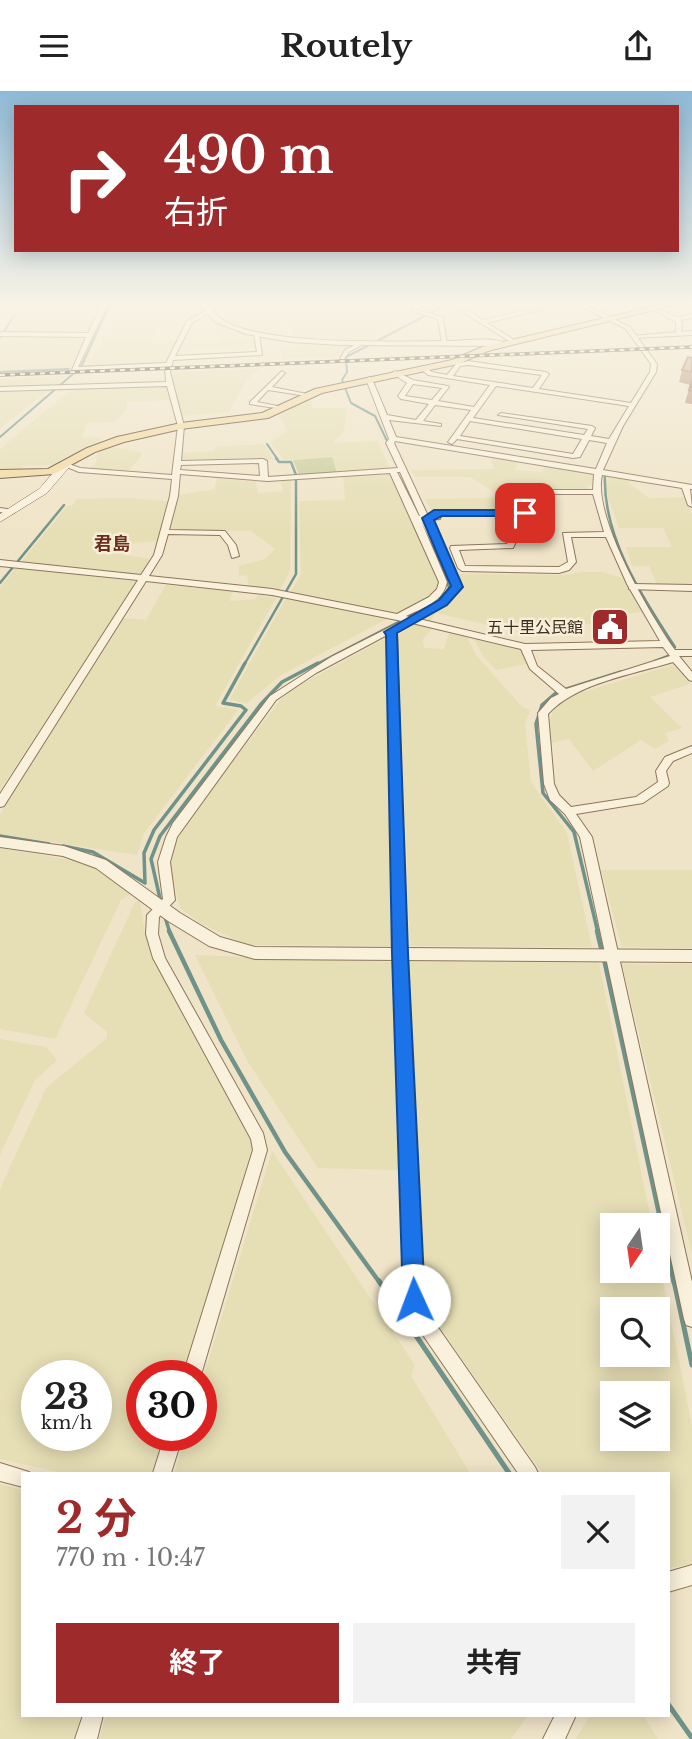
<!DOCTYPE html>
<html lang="ja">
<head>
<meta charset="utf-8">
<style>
	:root { --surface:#fff; --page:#f2f2f2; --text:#222; --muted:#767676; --accent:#9e2a2b }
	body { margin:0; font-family:"Libre Baskerville","Noto Sans JP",serif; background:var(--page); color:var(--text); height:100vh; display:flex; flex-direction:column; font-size:26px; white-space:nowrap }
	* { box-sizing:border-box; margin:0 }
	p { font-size:23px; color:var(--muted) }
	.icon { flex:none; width:38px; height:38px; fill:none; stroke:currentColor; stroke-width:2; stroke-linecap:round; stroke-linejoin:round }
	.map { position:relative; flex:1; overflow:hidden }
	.panel { position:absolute; left:21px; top:1381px; width:649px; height:245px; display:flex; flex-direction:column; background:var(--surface); border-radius:0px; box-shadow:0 4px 18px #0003 }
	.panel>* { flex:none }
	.hud { position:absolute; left:14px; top:14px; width:665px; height:147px; border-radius:0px; box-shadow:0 4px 18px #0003; background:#9e2a2b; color:#fff; overflow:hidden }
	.needle { width:46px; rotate:193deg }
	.controls { position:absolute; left:600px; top:1122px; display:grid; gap:14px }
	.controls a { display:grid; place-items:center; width:70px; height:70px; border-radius:0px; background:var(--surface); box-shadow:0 4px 18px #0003; font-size:35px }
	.speed { position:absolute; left:21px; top:1269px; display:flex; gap:14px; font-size:35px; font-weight:700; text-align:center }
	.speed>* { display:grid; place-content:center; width:91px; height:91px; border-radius:50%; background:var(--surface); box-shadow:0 4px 18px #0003; line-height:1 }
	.speed small { font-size:18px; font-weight:400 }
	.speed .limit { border:10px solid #d22; background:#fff; color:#111 }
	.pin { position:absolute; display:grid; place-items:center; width:60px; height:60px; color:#fff; margin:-30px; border-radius:14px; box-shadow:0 4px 10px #0006 }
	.me { position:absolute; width:77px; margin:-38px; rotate:358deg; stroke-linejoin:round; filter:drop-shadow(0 0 5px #0008) }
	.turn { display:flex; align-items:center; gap:24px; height:147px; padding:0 35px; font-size:32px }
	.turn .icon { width:91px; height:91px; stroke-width:2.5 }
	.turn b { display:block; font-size:49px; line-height:60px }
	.round { display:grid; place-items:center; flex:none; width:74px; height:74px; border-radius:0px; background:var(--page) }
	.headline { display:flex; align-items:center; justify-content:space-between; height:119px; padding:0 35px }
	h1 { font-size:42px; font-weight:700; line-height:52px; color:var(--accent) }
	.action { display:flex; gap:14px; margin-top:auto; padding:14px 35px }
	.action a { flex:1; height:80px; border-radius:0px; background:var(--accent); color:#fff; font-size:28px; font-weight:700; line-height:80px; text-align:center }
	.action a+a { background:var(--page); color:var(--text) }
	header { display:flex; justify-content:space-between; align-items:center; height:91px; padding:0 35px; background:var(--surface); font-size:32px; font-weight:700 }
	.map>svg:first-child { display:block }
	.farmland { fill:#e6deb5; fill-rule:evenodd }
	.green { fill:#c9cf9b }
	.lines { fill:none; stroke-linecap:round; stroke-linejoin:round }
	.stream-far4 { stroke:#6f938a; stroke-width:2 }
	.stream-far3 { stroke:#6f938a; stroke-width:2.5 }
	.stream-far2 { stroke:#6f938a; stroke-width:3.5 }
	.stream-far1 { stroke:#6f938a; stroke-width:4.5 }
	.stream { stroke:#6f938a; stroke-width:5 }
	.minor-casing { stroke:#8d765c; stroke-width:2 }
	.tertiary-casing { stroke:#8d765c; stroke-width:2 }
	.secondary-casing { stroke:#6f573f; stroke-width:1 }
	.primary-casing { stroke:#5b4430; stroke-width:2 }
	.minor { fill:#faf1dc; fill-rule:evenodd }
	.tertiary { fill:#faf1dc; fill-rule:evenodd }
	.secondary { fill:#faf1dc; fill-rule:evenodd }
	.primary { fill:#f3d9a0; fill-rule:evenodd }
	.rail-casing { stroke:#3d2e20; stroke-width:3.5 }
	.rail { stroke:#f7eed8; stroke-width:2; stroke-dasharray:5; stroke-linecap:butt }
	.wall { fill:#b2896c }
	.building { fill:#cf9f7d; stroke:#916f58; stroke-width:2 }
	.route { fill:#1a73e8; stroke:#114b97; stroke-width:2 }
	.labels { text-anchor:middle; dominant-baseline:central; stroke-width:5; stroke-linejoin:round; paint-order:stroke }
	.far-poi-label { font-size:16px; fill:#3d2e20; stroke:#f7eed8; text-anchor:end }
	.far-neighbourhood-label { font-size:18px; font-weight:bold; fill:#6b2e1e; stroke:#f7eed8 }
</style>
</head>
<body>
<header><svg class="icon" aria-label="menu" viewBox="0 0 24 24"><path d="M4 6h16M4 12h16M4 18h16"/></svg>Routely<svg class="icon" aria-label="share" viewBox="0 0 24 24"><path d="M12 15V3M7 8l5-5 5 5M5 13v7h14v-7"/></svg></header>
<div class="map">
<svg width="692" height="1648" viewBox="0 0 692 1648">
	<rect width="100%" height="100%" fill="#f0e4c8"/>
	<!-- farmland -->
	<path class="farmland" d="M120,211H194L199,223L184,231L182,238L157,239L153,248L177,250L165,273L88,276Z
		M361,211L384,224L394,234L367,249L293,246L288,224L316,216Z
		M274,212L276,219L281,222L288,246L243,236L217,222L250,220L247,214Z
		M22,215H101L88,243L5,242Z
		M210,230L253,246L254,257L180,260L184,252L220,251L221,248L210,240Z
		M87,244L70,277L0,281V251L5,245Z
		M293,253L314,254H354L338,266L283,268L281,257L295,256Z
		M261,277L247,289L229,321L181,325L172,281Z
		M65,285L55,295L0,297V288Z
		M167,295L170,309L127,311V318L114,331L87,332L82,347L99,346L101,350L60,374L22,375L19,381H0V358L74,296Z
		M50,298L0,337V300Z
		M309,306L313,317H347L344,340L332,352L378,350L390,378L337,382L332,366L284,369L271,353L273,349L288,339L278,323Z
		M264,353L273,368L182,370L183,362L215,360V356Z
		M107,356L142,361L140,367L127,381L89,378L96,372L98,359Z
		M490,365L519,370L515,379L542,381L546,374L589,382L593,383L592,394H588V400L532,399L527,404L526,419H431L425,408L504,407L470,386H416L410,379L494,378Z
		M391,381L436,482L440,493L438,499L432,505L395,524L289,503L301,483L299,410L345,409L343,385Z
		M609,384L628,388L630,393L649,407L685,406L692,423V493H657L649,475H632L626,456H672L663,437H619L607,404L605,394Z
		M217,387L256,391L258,402L283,400L281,390H291L290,480L279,500L249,496L247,484L239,485V475L265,468L275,458L251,440L170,438L178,404L214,398Z
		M128,407L168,410L157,450L133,452L125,464L150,468L140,486L21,471L67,415L73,414L76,408Z
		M16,477L137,490L0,699V497Z
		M581,481H602L623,487L642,521L590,527L591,533L522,535L497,536L436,522L430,531L419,528L448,514L458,504L461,493L457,483L567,484Z
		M166,494L232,500L230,510L255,508L258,504L276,507L215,615L238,619L144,742L137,764L0,743V724L3,718L124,527L146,529Z
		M286,507L387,528L281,584L247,612L229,609Z
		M415,533L433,537L423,548L424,557L444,558L449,542L467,546L476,564L522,616L530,619L525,633L531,691L567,742L592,856L410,855L398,544Z
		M386,547L393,855L253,854L238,850L200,832L180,817L173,789L170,769L173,754L181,738L281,608L296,596Z
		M474,548L521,558L526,573L496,579L483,565Z
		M673,574L690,593L650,606L682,637L665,642L669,650L655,658L641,649L593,680L569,648L551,652L548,639L551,626L556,613L569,605Z
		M0,757L72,769L94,777L131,803L121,809L55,948L0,938Z
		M601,779H692V857L622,856Z
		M140,809L145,843L160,880L248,1042L253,1060L184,1284H142V1344H166L154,1382H63L0,1368V1098L46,997L107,947V941L84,922L135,811ZM37,1284H96V1344H37Z
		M195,864L394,871L400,1079L318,1077L248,971Z
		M408,870L599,872L652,1134H612V1180H658V1165L692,1335V1473L669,1477L668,1382H542L432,1225L426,1209ZM612,1218H658V1264H612ZM612,1302H658V1348H612Z
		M622,873H692V1163Z
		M0,948L46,956L57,969L35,989L0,1064Z
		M272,1060L415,1274L411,1285L470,1382H174L186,1344H201V1294Z
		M0,1393L23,1399V1624H81L74,1648H0Z
		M106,1624H528L511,1648H99Z
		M590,1624H643L658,1648H576Z"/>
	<!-- green -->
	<path class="green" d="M332,366L337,382L299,384L293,369Z"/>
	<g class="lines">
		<!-- stream-far4 -->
		<path class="stream-far4" d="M0,214H106
			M0,247L15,223
			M0,281L69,278
			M0,346L81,276L111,211
			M267,353L278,369
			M389,354L375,325L351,312L342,289L347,281L346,266L452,211"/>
		<!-- stream-far3 -->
		<path class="stream-far3" d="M605,383C602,445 642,506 675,556L668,565L655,570
			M0,492L64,414
			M244,574L296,483V384L291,371H279L276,367
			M315,574L441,509L449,497L441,470"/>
		<!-- stream-far2 -->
		<path class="stream-far2" d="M0,745L49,753
			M63,755L93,761L145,792L144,762L154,739L246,619L241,615L223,612L245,572
			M161,812L151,768L160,745L261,613L282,591L318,572
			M165,826L170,842
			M598,842L574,741L543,702L536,633L542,614L557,601L621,581"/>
		<!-- stream-far1 -->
		<path class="stream-far1" d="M169,840L221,949L285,1061L380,1192
			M597,840L602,861
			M604,868L674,1192"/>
		<!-- stream -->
		<path class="stream" d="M379,1190L509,1382
			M674,1190L692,1274
			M668,1613L692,1647"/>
		<defs>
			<path id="minor" d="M103,211H109L78,276L166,272L187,230L207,219L209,222L192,232L175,265L257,261L254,244L259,243L262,264L173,269L170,281L184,335L181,370L263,368L267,370L268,386L398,377L386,352L389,348L366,288L369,286L372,288L387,324L416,329L429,313L401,308L398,305L407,292L393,283V281L395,280L413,289L448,295L449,296L438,310L474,316L490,294L428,284L421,278V276H425L432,281L447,284L456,273L468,270L546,281L549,283L539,298L631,312L650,281L651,273L626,238L573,211H580L630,236L657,273L656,281L623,335L603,379L692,394V398H690L692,416L688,414L682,397L602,384C592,425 650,524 675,559H692V565H679L692,581V590L689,589L673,571C634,583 576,592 548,623L554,693L559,704L571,716L636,706L658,691L656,680L665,666L692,655V662L673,670L666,680L669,692L668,695L643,712L576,723L592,746L692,1191V1236L686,1234L684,1228L580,746L565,723L550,709L544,693L538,622L551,607L559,603L530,578L521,558L412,532L395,540L397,543L406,862L422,1209L428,1222L535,1376L538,1382H518L416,1234L406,1209L394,862L387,544L316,582L276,609L177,746L170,771L175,809L159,826L158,843L165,867L263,1042L267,1059L201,1284H183L253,1059L251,1048L153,867L146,843L147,824L163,808L158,771L166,746L173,732L270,605L331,566L402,530L272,504L146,490L4,715L0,716V703L138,489L0,475V469L141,484L154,464L170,405L172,388L79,381L62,374L66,372L80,377L172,384L178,335L167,295L0,300V296L166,291L165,276L72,279L86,246L0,245V241L88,242ZM468,274L542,284L533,297L453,285L460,275ZM413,293L442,297L432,309L405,305ZM496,295L629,315L609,348L591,345L595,337L592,335L501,322L498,324L588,338L584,344L473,327ZM435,314L471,319L448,351L452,353L457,348L573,367L580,366L589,349L607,352L596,378L396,346L389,329L441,335V333L423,330ZM470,330L582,348L573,363L460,345ZM395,350L594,383L593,399H534L527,404L526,419L438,420L434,424L428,425L394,352ZM259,372L260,385L180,379L181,374ZM397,381H400L420,425H419ZM390,382L439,491L437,498L429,506L397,523L272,498L149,485L162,464L168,443L220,444L228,454L232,467L239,465L236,454L225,440L169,439L178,405L180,383L268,390ZM538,403H593L604,441L563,442L568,471L559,476L465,475L459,459L513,457L518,446L510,424L533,423L535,405ZM441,424H502L510,446L507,453L451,455L450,457L458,477L462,480L559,482L569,479L576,471L571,446H606L627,493L660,550L525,553L419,528L446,514L461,496L430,429L440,428ZM421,430L453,496L440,510L409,526L406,525C423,517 443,511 447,491ZM663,556L670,565L566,598L537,575L531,559Z
				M255,211H277L204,219L201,217Z
				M447,211H454L483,229L548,214L551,216L487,232L516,250L514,253Z
				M508,211H514L510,215L507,213Z
				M654,217L677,226L692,223V227L680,229L682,231L681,243L676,244V231L654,219Z
				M412,218L443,226L447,253L442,252L438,228L412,220Z
				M362,250L367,251L349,261L344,268H340L345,259Z
				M282,280L285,282L272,296L307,303V305L268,299L257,311L282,316V318L250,313V311Z
				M0,417L14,419L15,421L11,423L0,421Z
				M165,1344H183L171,1382H153Z
				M0,1372L29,1381L30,1382H23V1396L0,1390Z
				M692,1474V1494L668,1501V1481Z
				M83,1624H103L97,1648H75Z
				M555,1624H576L565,1648H543Z"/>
			<path id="tertiary" d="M198,211H206C210,216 215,223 220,227C258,256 399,250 449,250C466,250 493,245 508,253L504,255L340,254L291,251L246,243L215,231Z
				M692,240V244L635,247L631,245Z
				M633,493L692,494V500L629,498V494Z
				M0,746L64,755L106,769L180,822L220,846L255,856L692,859V871L255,868L209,855L168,830L96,777L63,765L0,756Z"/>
			<path id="secondary" d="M62,372L71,374L47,402L0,431V423L39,398Z"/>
			<path id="primary" d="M672,211H687L488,260L458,273L322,302L268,327L181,338L124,351L95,361L54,383L0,387V379L48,378L87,357L117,346L181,332L262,322L315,298L452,269L482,256Z"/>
		</defs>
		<!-- minor casing -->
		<use href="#minor" class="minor-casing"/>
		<!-- tertiary casing -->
		<use href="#tertiary" class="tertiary-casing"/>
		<!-- secondary casing -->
		<use href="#secondary" class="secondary-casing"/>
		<!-- primary casing -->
		<use href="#primary" class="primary-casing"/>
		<!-- minor -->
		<use href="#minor" class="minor"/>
		<!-- tertiary -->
		<use href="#tertiary" class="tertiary"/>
		<!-- secondary -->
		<use href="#secondary" class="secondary"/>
		<!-- primary -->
		<use href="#primary" class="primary"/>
		<defs>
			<path id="rail" d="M0,284L692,256"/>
		</defs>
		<!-- rail casing -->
		<use href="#rail" class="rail-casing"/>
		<!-- rail -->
		<use href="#rail" class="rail"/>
	</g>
	<!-- wall -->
	<path class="wall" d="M692,267V313L685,312L690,294L679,291L682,279Z"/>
	<!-- building -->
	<path class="building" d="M688,266L692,267V281L682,279Z
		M692,289V300L689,299Z"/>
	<!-- sky -->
	<linearGradient id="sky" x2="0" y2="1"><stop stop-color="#8fbad6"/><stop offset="0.48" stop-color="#f8f3e6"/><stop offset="1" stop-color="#f8f3e6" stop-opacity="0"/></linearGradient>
	<rect width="692" height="442" fill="url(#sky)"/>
	<!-- route -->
	<path class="route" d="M434,419H525L530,422L525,425H442L434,429L463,496L447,514L397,542L408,862L425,1209L421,1216L414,1220L406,1216L403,1209L392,862L386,544L384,541L439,509L451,495L422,427Z"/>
	<!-- icons -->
	<defs>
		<symbol id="civic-square" viewBox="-11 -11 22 22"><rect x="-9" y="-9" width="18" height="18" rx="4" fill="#9e2a2b" stroke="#f7eed8"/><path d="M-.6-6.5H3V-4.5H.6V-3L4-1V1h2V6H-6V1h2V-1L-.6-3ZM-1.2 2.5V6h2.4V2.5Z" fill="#fff"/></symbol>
	</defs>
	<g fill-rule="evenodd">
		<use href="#civic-square" x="588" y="514" width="44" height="44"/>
	</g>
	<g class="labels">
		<!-- far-poi labels -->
		<g class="far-poi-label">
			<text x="583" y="536">五十里公民館</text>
		</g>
		<!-- far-neighbourhood labels -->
		<g class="far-neighbourhood-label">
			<text x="112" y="453">君島</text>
		</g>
	</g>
</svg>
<div class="controls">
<a><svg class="needle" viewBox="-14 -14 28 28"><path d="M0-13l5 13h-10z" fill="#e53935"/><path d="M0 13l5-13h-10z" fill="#767676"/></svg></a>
<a><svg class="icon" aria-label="search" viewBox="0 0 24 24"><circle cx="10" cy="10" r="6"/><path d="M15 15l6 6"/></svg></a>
<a><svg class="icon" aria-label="layers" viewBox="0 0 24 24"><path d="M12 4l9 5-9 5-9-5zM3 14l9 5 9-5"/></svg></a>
</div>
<div class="speed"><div>23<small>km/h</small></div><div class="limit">30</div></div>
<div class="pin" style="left:525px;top:422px;background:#d93025"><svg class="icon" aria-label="arrive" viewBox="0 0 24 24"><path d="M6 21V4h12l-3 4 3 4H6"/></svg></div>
<svg class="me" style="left:414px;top:1209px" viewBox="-20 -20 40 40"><circle r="19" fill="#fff"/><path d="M0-13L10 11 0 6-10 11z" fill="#1a73e8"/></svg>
<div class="hud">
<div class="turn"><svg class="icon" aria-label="right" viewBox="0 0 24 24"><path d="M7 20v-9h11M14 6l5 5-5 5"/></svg><div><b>490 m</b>右折</div></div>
</div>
<section class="panel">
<div class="headline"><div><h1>2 分</h1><p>770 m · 10:47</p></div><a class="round"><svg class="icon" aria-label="close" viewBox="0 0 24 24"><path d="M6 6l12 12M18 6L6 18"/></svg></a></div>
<div class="action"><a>終了</a><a>共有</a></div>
</section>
</div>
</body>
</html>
